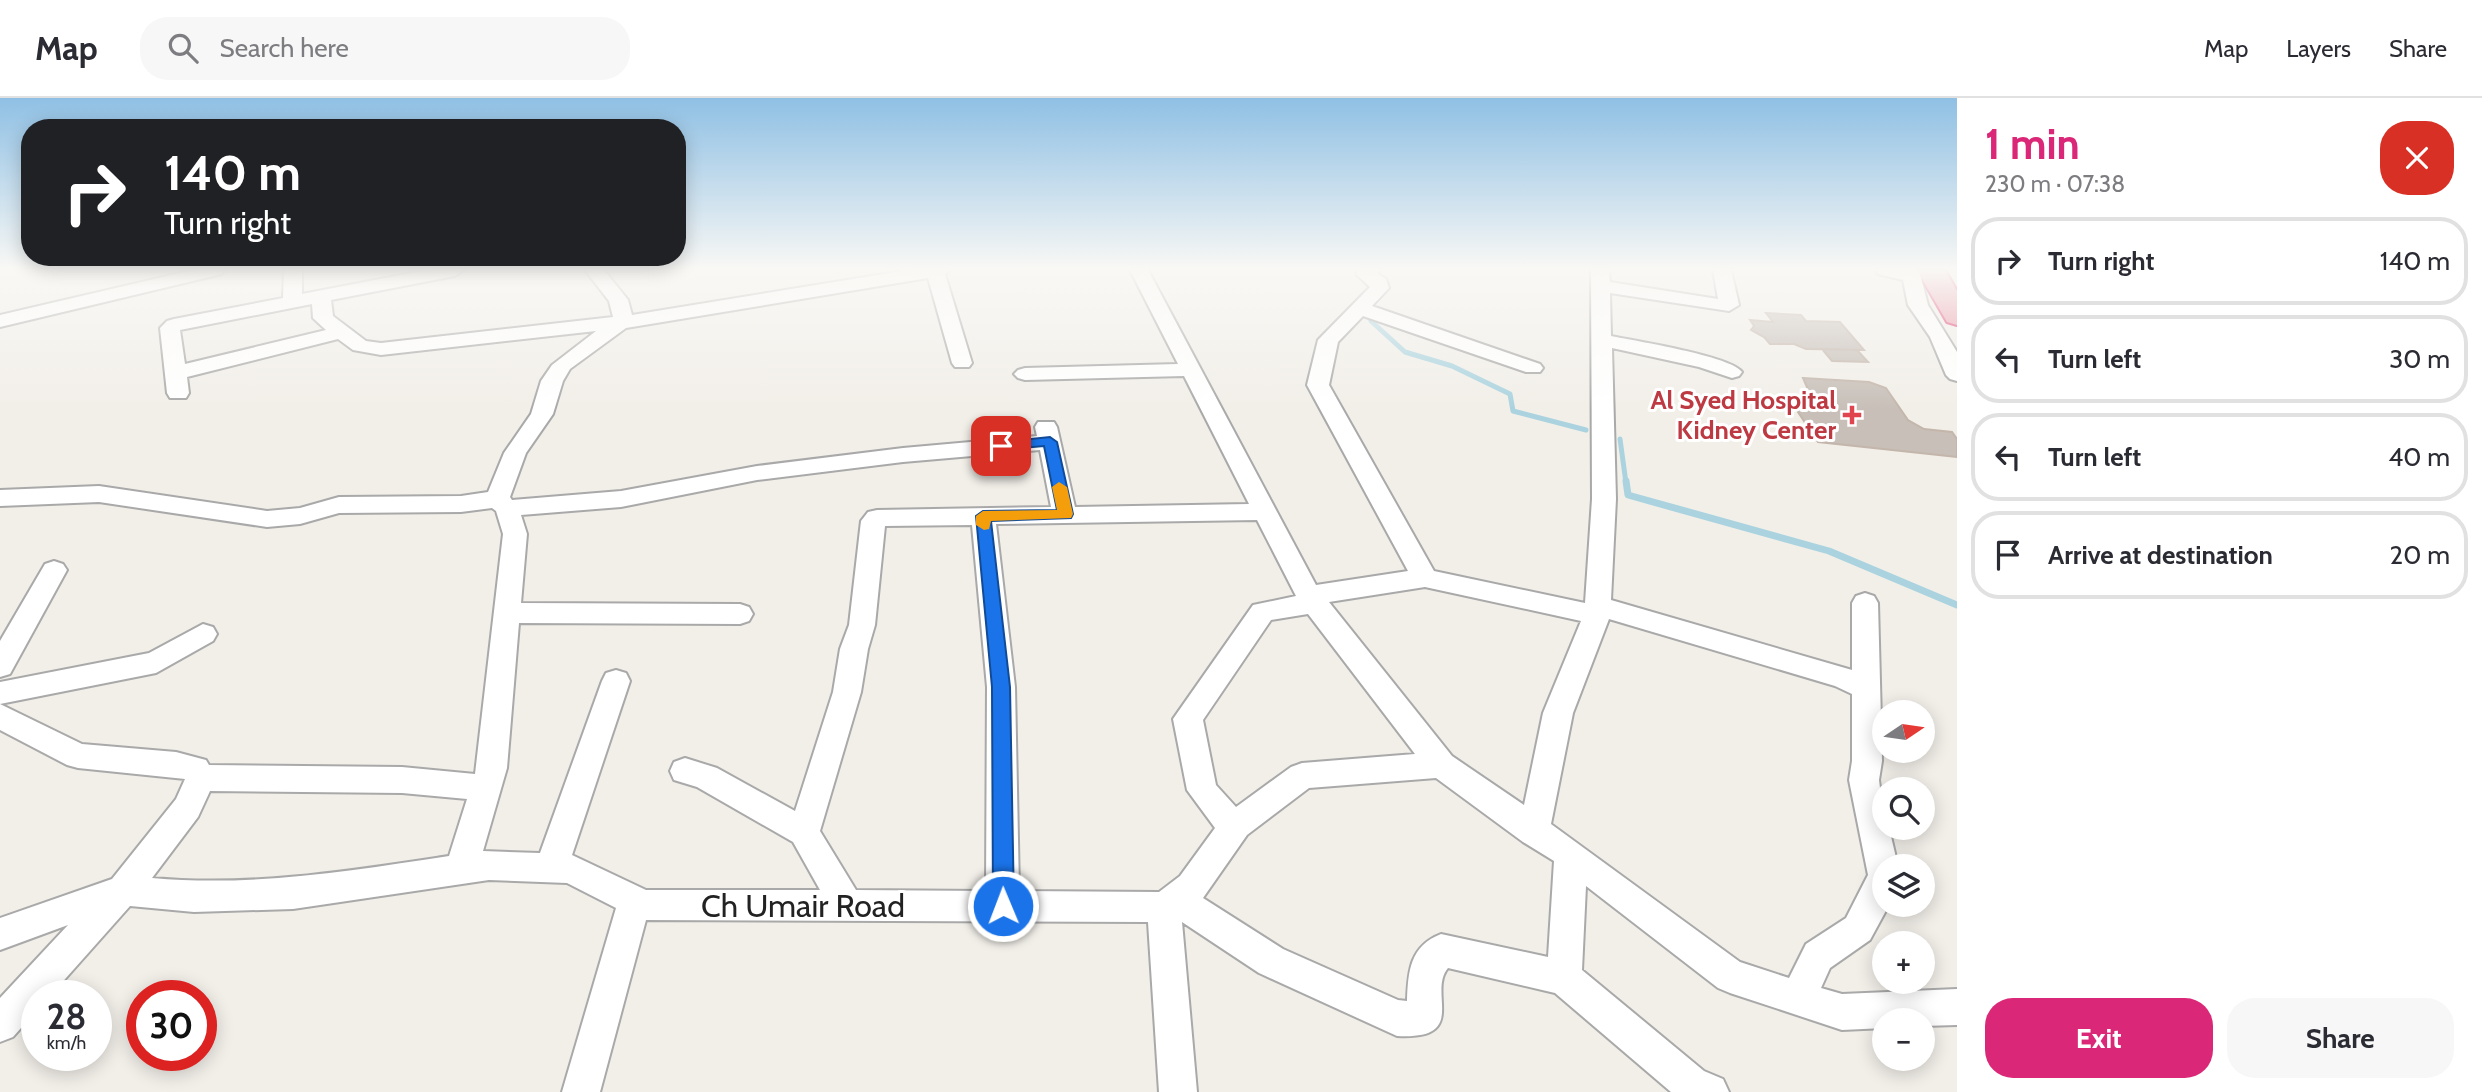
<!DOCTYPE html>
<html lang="en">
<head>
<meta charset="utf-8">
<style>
	:root { --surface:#fff; --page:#f7f7f7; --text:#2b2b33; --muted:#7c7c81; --line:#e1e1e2; --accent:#db2777 }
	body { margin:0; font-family:Cabin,sans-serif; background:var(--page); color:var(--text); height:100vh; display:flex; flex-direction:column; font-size:26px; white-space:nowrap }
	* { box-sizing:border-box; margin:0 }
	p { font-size:23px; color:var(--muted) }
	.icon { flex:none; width:38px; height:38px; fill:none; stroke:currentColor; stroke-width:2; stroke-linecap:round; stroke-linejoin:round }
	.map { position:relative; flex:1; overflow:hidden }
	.panel { display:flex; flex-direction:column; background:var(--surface); width:525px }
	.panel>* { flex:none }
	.hud { position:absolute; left:21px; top:21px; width:665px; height:147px; border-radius:28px; box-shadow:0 4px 18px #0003; background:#202124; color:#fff; overflow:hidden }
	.needle { width:46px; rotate:77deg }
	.tools { position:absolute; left:1872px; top:602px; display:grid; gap:14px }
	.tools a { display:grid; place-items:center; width:63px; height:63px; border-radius:50%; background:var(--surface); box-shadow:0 4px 18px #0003; font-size:35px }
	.speed { position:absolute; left:21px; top:882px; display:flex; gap:14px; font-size:35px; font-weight:700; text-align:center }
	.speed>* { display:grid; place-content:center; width:91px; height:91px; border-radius:50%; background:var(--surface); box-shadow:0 4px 18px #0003; line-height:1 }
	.speed small { font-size:18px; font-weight:400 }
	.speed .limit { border:10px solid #d22; background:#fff; color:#111 }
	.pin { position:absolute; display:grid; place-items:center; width:60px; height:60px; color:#fff; margin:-30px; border-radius:14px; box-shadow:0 4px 10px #0006 }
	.me { position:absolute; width:77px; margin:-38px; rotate:359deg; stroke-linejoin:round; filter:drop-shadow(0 0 5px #0008) }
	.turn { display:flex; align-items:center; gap:24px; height:147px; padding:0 28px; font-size:32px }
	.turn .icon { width:91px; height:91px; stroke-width:2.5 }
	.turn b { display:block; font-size:49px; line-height:60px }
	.round { display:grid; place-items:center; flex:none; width:74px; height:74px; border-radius:28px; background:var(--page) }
	.summary { display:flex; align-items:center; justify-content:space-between; height:119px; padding:0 28px }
	h1 { font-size:42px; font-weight:800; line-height:52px; color:var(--accent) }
	.action { display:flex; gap:14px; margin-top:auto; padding:14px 28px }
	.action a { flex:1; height:80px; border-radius:28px; background:var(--accent); color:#fff; font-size:28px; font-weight:800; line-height:80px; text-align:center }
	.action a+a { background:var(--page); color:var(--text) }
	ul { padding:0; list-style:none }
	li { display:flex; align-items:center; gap:21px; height:88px; margin:0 14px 10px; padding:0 14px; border:4px solid var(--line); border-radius:28px }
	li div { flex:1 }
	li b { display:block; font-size:26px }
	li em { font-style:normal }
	header { display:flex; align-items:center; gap:42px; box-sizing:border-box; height:98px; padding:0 35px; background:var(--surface); border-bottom:2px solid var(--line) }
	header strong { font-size:33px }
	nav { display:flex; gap:38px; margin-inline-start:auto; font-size:24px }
	.search { width:490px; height:63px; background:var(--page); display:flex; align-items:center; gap:18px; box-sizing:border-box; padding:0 24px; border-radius:28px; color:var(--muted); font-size:26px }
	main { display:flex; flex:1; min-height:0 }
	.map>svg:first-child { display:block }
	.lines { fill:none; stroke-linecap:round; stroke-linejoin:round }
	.stream-far1 { stroke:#aad3df; stroke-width:5 }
	.stream { stroke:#aad3df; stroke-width:7 }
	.building { fill:#c7bfb8; stroke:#c4b6ab; stroke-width:2 }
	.minor-casing { stroke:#a9a9a9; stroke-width:4 }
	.highway-casing { stroke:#dc2a67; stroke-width:4 }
	.minor { fill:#fff; fill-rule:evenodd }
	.highway { fill:#e892a2; fill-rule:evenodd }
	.route { fill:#1a73e8; stroke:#114b97; stroke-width:2 }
	.slow { fill:#f59e0b }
	.health-dot { fill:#e0444e; stroke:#fff; stroke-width:2.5 }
	.labels { text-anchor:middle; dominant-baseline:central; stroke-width:6; stroke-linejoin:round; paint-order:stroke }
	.health-label { font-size:26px; font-weight:bold; fill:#be3a42; stroke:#fff; text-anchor:end }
	.near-street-label { font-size:32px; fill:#222; stroke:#fff }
</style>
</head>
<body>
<header>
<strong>Map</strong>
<div class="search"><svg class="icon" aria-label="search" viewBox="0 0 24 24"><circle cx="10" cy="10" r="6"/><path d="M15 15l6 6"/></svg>Search here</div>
<nav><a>Map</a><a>Layers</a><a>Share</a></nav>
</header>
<main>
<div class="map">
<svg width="1957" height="994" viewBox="0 0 1957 994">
	<rect width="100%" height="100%" fill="#f2efe9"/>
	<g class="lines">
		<!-- stream-far1 -->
		<path class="stream-far1" d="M1371,223L1405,254L1452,268L1510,296L1513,313L1586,332
			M1620,341L1626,385"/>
		<!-- stream -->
		<path class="stream" d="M1626,383L1628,397L1829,453L1957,507"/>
	</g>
	<!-- building -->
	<path class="building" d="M1766,215L1801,217L1806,223L1840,224L1864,252L1806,251L1794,246H1770L1764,239L1751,232L1754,228L1750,222L1773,224Z
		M1822,251L1857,252L1868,264L1832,263Z
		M1803,280L1869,284L1886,290L1908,322L1924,331L1952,334L1957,341V359L1818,344L1796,311L1810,296Z"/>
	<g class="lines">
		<defs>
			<path id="minor" d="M193,172H224L222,176L0,229V217Z
				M284,172H302V196L427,172H464L455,178L331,202L333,218L366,243L381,245L613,219L609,203L585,172H604L628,202L632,217L908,172H950L945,176L972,265L969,269H955L952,265L928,180L626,230L570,271L563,283L553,316L526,355L510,399L512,402L621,393L757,368L903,350L1037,338L1035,329L1038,324H1054L1057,329L1075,409L1249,406L1184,278L1025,282L1018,280L1014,276L1018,272L1025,270L1178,266L1130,172H1148L1316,487L1408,473L1307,287L1318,242L1370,189L1356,176L1359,172H1380L1378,176L1386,181L1389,190L1372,208L1540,266L1543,270L1540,274H1526L1363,218L1338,244L1329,287L1434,473L1585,505L1592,401L1591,172H1609L1610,184L1718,201L1713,172H1731L1739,207L1729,213L1610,195L1611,238C1635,243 1731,258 1742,274L1739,278L1732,280L1699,269L1612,250L1616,401L1611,502L1852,572V505L1856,498L1865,495L1874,498L1878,505L1882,663L1879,682L1885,730H1889L1898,768H1885V807H1889L1870,842L1830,870L1821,890L1842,896L1957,891V927L1923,928V922H1885V930L1842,932L1730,895L1718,890L1586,788L1582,872L1704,973L1723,981L1729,994H1671L1555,895L1448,870C1427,895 1470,942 1397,938L1259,875L1182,824L1197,994H1159L1148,824L646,822L600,994H562L616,810L567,785L489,782L293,811L194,814L130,808L50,898H37V912L13,939L0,944V900L68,827L0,852V820L112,781L176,701L185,681L78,670L67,667L0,632V606L82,646L176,654L206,662L209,667L402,669L475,676L503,436L496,413L492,410L461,414L339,415L300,426L267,429L99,404L0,408V392L99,388L267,413L300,410L339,399L461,398L488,394L504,355L531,316L541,283L552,267L596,233L381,257L353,252L338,241L187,279L189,295L186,300H170L167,295L160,230L167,223L174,221L283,200ZM312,206L313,220L326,232L185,266L180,232ZM1040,352L1051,409L877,412L868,414L861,423L849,527L840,551L833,594L795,713L717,670L685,660L674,664L670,673L674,682L697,689L793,744L820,792H646L572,757L630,583L626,575L616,572L606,575L602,583L540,755L483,753L507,670L519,525L740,526L749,523L753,516L749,509L740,506L521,505L527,436L521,417L621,409L757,382L903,364ZM1257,422L1296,498L1253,507L1173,621L1187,692L1215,730L1180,778L1159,794L1019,793L1015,589L996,426ZM972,427L987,589L986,793L856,792L820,733L861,594L868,551L875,527L885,428ZM1425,489L1581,523L1543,615L1524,707L1452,658L1329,504ZM1308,516L1415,656L1302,665L1291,669L1236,709L1216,687L1203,622L1271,522ZM1609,521L1835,588L1852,596V663L1849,682L1868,777L1846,820L1806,846L1789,880L1740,864L1551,726L1573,615ZM1436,680L1523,744L1554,763L1548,859L1441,836C1410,848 1408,873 1407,903L1398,902L1283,851L1203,800L1247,737L1309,690ZM210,693L402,695L467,701L449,758C350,773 252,789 152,780L198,719Z
				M1876,172H1919L1928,207L1957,254V283L1950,281L1946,277L1930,239L1908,207L1903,182L1878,176Z
				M54,463L63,466L67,472L10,576L0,579V543L45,466Z
				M203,526L213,529L217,536L213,543L156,575L0,606V584L149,555Z"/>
			<path id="highway" d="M1917,172H1945L1957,193V227L1947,224Z"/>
		</defs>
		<!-- minor casing -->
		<use href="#minor" class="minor-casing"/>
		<!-- highway casing -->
		<use href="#highway" class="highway-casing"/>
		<!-- minor -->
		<use href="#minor" class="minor"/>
		<!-- highway -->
		<use href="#highway" class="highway"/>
	</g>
	<!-- sky -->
	<linearGradient id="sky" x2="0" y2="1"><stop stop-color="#8fc0e4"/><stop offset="0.55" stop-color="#f9f8f5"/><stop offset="1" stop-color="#f9f8f5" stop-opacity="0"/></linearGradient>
	<rect width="1957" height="311" fill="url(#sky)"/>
	<!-- route -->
	<path class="route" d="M1050,339L1057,344L1073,416L1071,420L991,423L1010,589L1014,808L1011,814L1003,817L996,814L993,808L992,589L976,418L983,413L1057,412L1044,348L1001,352L994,348L1001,344Z"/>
	<!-- slow -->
	<path class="slow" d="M1059,384L1067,389L1073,416L1071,420L991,423L989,431L984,432L976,427V418L983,413L1057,412L1052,389Z"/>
	<!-- markers -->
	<path class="health-dot" d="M1848.5 306.5h7v7h7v7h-7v7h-7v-7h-7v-7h7z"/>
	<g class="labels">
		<!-- health labels -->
		<g class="health-label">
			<text x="1836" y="302">Al Syed Hospital<tspan x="1836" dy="30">Kidney Center</tspan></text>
		</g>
		<!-- near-street labels -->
		<g class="near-street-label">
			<text x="803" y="807">Ch Umair Road</text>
		</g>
	</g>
</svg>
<div class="tools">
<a><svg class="needle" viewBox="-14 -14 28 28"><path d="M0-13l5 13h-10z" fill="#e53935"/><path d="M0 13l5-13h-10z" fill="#7c7c81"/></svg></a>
<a><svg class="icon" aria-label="search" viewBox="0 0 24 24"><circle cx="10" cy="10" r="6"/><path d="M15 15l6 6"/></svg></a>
<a><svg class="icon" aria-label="layers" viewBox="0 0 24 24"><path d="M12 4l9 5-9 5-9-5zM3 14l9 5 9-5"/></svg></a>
<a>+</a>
<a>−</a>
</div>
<div class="speed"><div>28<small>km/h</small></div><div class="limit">30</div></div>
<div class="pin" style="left:1001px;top:348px;background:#d93025"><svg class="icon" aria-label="arrive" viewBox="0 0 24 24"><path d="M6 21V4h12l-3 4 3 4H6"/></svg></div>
<svg class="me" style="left:1003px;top:808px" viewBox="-20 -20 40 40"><circle r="17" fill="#1a73e8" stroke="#fff" stroke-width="3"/><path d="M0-11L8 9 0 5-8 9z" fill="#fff"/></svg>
<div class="hud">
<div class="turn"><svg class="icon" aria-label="right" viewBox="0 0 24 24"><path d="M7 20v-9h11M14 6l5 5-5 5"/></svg><div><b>140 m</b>Turn right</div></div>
</div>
</div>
<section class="panel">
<div class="summary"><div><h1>1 min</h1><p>230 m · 07:38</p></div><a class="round" style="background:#d93025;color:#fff"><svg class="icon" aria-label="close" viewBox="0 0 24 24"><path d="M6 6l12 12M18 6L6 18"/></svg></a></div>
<ul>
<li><svg class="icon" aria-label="right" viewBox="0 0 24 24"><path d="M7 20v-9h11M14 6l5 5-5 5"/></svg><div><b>Turn right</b></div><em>140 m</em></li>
<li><svg class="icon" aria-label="left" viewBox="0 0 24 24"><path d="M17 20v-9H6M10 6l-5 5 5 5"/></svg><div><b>Turn left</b></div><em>30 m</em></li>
<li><svg class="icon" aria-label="left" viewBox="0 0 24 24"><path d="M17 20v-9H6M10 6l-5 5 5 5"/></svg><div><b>Turn left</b></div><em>40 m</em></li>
<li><svg class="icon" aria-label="arrive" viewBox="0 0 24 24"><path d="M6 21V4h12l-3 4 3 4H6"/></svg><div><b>Arrive at destination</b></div><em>20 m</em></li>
</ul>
<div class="action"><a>Exit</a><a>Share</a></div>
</section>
</main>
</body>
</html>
